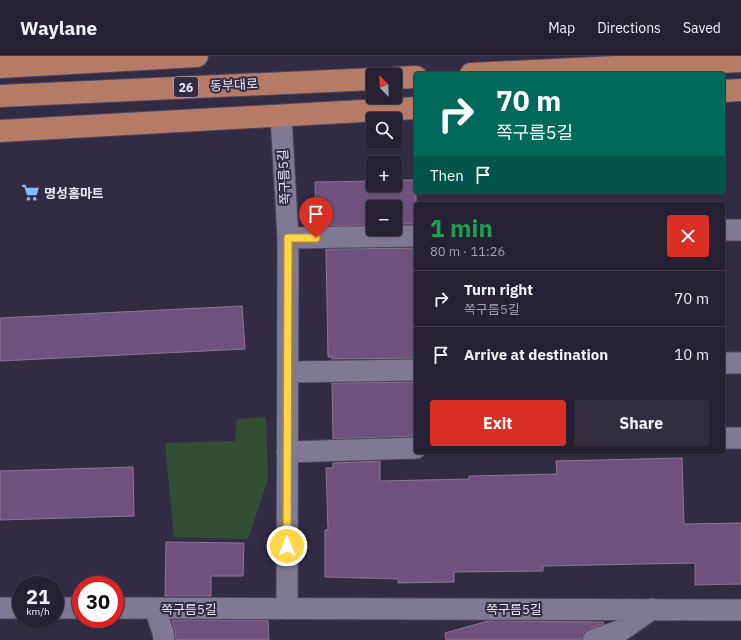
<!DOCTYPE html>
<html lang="en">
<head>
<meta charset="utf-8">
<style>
	:root { --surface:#262033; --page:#322d3f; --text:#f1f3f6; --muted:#a4a3ac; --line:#423e4e; --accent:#d93025 }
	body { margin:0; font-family:"IBM Plex Sans","Noto Sans KR",sans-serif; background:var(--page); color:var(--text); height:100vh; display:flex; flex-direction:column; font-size:15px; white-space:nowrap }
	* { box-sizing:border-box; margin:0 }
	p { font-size:13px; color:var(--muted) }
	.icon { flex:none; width:22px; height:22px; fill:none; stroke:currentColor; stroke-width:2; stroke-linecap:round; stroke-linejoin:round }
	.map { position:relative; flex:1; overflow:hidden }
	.details { position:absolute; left:414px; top:146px; width:311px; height:252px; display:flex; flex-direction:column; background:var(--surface); border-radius:4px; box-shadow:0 1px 3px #0004,0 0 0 1px var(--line) }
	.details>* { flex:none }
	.hud { position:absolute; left:414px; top:16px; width:311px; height:122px; border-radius:4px; box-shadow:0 1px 3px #0004,0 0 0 1px var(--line); background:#00695c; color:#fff; overflow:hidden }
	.needle { width:26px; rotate:337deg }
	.buttons { position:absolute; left:366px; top:12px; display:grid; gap:8px }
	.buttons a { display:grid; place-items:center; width:36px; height:36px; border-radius:4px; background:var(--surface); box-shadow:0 1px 3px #0004,0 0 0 1px var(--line); font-size:20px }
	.speed { position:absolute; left:12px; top:520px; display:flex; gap:8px; font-size:20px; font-weight:700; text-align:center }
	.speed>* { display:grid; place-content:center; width:52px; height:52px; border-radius:50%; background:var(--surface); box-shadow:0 1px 3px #0004,0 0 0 1px var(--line); line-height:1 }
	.speed small { font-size:10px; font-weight:400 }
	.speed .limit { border:6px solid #d22; background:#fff; color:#111 }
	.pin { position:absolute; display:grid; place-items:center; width:34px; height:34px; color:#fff; margin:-41px -17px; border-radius:50% 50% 50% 0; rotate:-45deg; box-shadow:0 0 4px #0007 }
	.pin .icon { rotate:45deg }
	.me { position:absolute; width:44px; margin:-22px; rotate:0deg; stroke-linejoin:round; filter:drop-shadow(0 0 3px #0008) }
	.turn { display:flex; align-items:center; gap:14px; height:84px; padding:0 16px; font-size:18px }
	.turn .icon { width:52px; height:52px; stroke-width:2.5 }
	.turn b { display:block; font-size:28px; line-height:34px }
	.then { display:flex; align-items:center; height:38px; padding:0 16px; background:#0003; gap:8px; font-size:15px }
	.round { display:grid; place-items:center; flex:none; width:42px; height:42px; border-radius:4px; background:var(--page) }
	.head { display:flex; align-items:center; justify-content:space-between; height:68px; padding:0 16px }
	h1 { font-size:24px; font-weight:800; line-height:30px; color:#1e9e55 }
	.primary-button { display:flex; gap:8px; margin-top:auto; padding:8px 16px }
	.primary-button a { flex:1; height:46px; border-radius:4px; background:var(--accent); color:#fff; font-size:16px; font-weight:800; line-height:46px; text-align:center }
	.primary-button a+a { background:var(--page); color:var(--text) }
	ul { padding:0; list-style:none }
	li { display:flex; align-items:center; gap:12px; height:56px; padding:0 16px; border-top:1px solid var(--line) }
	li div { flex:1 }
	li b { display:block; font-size:15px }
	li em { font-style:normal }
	header { display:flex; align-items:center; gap:24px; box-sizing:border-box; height:56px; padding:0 20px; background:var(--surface); border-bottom:1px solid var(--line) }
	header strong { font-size:19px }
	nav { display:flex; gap:22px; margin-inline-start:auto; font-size:14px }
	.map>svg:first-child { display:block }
	.green { fill:#324f36 }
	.building { fill:#70517e; stroke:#8a7892 }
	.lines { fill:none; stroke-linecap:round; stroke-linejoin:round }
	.street-casing { stroke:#4d465c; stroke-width:23 }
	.primary-casing { stroke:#4d465c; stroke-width:24 }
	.street { stroke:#7f7996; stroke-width:21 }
	.primary { stroke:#b57b67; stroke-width:22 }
	.route-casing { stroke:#a68a30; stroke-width:10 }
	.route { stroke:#ffd54a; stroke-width:7 }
	.labels { text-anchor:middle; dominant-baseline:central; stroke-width:4; stroke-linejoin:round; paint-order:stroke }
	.shield { fill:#322b44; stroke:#b5b0c3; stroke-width:1 }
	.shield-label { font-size:12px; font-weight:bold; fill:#ede9fa }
	.street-label { font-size:13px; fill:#ede9fa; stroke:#322b44 }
	.poi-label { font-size:13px; font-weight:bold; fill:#ede9fa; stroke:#322b44; text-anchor:start }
</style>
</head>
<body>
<header>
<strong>Waylane</strong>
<nav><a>Map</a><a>Directions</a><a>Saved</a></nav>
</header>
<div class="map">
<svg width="741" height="584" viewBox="0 0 741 584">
	<rect width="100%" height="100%" fill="#322b44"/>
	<!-- green -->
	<path class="green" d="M266,361L268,423L248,483L174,481L165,387L235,385L237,363Z"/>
	<!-- building -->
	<path class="building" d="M395,124H416V168H395V151H373V169L316,170L315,126L373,125V129H395Z
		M416,192V302L332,303V301H328L326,193Z
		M242,250L245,293L0,305V262Z
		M416,326V380L333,383L332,327Z
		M682,402L684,468L741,467V528L695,529V507L543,510V515L454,516V526L398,527V523L325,521V474L328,473L326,412H333V407L380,405V425L469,423V420L557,418L556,405Z
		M133,411L134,460L0,464V415Z
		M166,486L244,487L243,520H211V540H165Z
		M172,564H268L269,584H176L175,574Z
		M488,565L603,566L604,568L589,573L584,576L581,584H446L445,577Z"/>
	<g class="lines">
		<defs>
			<path id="street" d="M281,60L288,182L287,553
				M723,174H741
				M288,182L416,180
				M723,307H741
				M288,316L416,314
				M723,382H741
				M287,396L416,392
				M0,552H21
				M55,552H81
				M115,552L741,554
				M155,553L163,576L164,584
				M593,584L622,574L652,553"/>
			<path id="primary" d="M0,11L197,0
				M471,18L741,5
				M395,22L416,21
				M723,35L741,34
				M0,40L373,23
				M0,75L416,52"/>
		</defs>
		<!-- street casing -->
		<use href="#street" class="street-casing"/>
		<!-- primary casing -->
		<use href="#primary" class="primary-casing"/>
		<!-- street -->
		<use href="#street" class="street"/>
		<!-- primary -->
		<use href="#primary" class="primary"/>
	</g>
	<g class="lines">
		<defs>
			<path id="route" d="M287,490L288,182H316"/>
		</defs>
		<!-- route casing -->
		<use href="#route" class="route-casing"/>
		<!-- route -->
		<use href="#route" class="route"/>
	</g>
	<!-- icons -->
	<defs>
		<symbol id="supermarket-bare" viewBox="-9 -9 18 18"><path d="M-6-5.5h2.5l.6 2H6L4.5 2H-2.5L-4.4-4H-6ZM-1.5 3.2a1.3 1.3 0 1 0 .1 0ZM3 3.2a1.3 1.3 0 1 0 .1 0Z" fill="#86bbfb" stroke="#322b44" stroke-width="2.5" paint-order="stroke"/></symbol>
	</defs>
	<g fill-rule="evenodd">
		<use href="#supermarket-bare" x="18" y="124" width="25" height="25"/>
	</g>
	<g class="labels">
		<!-- shield labels -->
		<rect class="shield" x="174" y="21" width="24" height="20" rx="3"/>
		<g class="shield-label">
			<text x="186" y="31">26</text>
		</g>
		<!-- street labels -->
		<g class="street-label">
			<text transform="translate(234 29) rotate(-3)">동부대로</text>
			<text transform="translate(284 121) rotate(-93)">쪽구름5길</text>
			<text x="189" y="553">쪽구름5길</text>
			<text x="514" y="553">쪽구름5길</text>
		</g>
		<!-- poi labels -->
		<g class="poi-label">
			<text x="44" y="137">명성홈마트</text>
		</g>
	</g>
</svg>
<div class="buttons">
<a><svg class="needle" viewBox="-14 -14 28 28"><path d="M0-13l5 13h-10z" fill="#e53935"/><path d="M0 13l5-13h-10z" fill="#a4a3ac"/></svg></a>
<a><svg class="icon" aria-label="search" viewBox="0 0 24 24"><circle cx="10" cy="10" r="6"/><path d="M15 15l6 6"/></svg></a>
<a>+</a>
<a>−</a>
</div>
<div class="speed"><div>21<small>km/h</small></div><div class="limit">30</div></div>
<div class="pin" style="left:316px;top:182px;background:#d93025"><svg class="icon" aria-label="arrive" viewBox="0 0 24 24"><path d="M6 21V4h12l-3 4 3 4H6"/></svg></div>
<svg class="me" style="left:287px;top:490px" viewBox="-20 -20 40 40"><circle r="17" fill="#ffd54a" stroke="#fff" stroke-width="3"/><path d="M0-11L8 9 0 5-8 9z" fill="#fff"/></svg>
<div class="hud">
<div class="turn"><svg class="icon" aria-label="right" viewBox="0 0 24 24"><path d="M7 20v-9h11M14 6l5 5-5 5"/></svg><div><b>70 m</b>쪽구름5길</div></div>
<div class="then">Then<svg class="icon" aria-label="arrive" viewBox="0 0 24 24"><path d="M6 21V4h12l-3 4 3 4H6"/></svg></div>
</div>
<section class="details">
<div class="head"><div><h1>1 min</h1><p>80 m · 11:26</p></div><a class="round" style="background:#d93025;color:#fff"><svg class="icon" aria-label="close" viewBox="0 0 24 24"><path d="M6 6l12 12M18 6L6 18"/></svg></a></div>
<ul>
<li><svg class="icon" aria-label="right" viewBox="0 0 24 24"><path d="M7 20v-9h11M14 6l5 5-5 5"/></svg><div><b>Turn right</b><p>쪽구름5길</p></div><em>70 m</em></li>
<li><svg class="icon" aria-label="arrive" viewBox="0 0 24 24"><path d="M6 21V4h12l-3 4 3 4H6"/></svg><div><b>Arrive at destination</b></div><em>10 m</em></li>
</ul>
<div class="primary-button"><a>Exit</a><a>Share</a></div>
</section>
</div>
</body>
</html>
